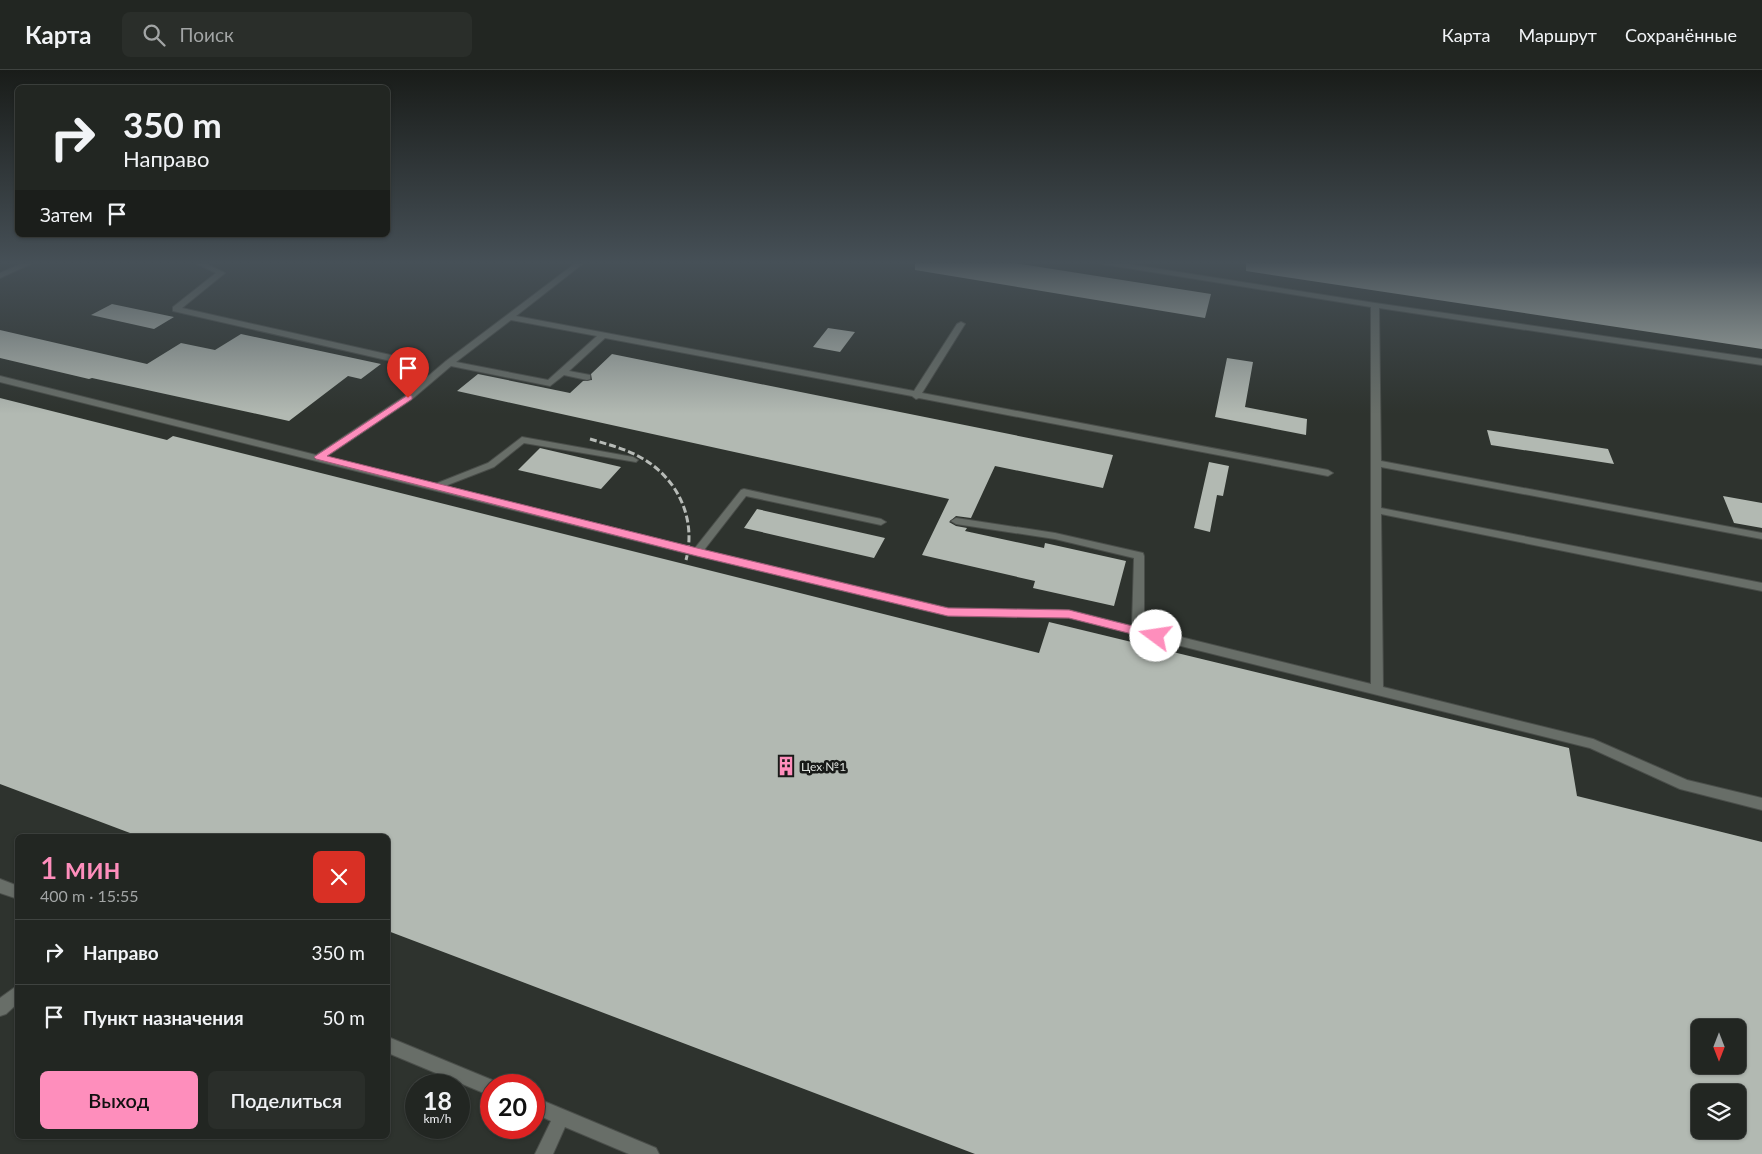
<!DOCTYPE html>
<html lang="ru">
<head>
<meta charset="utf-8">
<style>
	:root { --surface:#222622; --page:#2a2e2a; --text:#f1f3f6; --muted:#a2a5a5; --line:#3f4340; --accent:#fe8ebc }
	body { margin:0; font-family:Lato,sans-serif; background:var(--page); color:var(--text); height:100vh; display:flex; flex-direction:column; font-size:19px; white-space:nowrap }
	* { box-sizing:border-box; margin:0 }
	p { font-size:16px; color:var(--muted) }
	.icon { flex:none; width:28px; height:28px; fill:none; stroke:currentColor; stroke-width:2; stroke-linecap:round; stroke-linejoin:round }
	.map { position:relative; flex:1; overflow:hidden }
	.side { position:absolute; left:15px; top:764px; width:375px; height:305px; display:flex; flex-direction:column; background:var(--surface); border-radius:8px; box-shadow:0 1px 4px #0004,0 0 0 1px var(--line) }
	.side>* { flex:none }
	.hud { position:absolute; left:15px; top:15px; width:375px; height:152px; border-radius:8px; box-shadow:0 1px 4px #0004,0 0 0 1px var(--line); background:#222622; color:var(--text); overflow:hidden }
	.needle { width:32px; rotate:180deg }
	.buttons { position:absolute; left:1691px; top:949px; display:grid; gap:10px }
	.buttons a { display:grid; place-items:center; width:55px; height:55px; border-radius:8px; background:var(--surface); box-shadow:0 1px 4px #0004,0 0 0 1px var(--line); font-size:25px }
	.speed { position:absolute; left:405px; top:1004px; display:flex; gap:10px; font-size:25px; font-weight:700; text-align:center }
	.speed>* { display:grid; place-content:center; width:65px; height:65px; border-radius:50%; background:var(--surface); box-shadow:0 1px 4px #0004,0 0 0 1px var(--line); line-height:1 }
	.speed small { font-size:12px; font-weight:400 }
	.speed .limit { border:8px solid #d22; background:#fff; color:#111 }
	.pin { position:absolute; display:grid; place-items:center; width:42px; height:42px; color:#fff; margin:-51px -21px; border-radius:50% 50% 50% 0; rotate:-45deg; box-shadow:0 0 5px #0007 }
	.pin .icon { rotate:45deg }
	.me { position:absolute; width:55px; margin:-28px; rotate:284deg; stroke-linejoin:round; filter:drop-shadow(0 0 4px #0008) }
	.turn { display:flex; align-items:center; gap:18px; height:105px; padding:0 25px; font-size:22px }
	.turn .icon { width:65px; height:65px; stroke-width:2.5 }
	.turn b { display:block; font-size:35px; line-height:42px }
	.then { display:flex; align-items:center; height:48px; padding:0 25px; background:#0003; gap:10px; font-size:19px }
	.round { display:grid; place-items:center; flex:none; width:52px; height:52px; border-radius:8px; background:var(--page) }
	.headline { display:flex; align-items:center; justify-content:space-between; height:85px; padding:0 25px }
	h1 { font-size:30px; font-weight:600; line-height:38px; color:var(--accent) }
	.primary-button { display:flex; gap:10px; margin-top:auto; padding:10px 25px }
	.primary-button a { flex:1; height:58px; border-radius:8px; background:var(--accent); color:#111; font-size:20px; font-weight:600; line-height:58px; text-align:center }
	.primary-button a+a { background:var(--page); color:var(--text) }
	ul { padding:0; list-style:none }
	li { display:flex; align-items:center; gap:15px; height:65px; padding:0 25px; border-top:1px solid var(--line) }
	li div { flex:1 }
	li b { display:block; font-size:19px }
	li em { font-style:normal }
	header { display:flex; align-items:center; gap:30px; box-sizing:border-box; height:70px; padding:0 25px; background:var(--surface); border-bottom:1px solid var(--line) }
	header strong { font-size:24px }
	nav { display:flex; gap:28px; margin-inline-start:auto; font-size:18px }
	.search { width:350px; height:45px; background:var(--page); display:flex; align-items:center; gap:12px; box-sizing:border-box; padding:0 18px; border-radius:8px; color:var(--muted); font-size:19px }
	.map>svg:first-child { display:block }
	.building { fill:#b2b9b2; fill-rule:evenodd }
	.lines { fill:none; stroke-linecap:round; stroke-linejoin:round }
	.lane-casing { stroke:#4a4e4a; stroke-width:2 }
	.lane { fill:#686e68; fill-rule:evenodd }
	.rail { stroke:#b7bbb7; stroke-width:3; stroke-dasharray:7 3; stroke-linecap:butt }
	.route { fill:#fe8ebc; stroke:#a55c7a }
	.labels { text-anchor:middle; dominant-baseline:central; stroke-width:5; stroke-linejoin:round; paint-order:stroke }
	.poi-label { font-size:12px; fill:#dde1dd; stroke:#181a18; text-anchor:start }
</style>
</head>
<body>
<header>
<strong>Карта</strong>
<div class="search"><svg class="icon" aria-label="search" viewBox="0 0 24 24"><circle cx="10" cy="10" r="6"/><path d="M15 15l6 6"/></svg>Поиск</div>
<nav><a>Карта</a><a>Маршрут</a><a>Сохранённые</a></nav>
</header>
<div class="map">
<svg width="1762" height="1084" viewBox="0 0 1762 1084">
	<rect width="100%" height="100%" fill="#2e332e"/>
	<!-- building -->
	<path class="building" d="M915,192H1008L1211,224L1205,248L915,200Z
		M1246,192H1762V279L1246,201Z
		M112,234L174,247L154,259L91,245Z
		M828,258L855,262L840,282L813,277Z
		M0,260L147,294L181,273L215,280L241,264L381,294L361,309L348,306L289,351L92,308L89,309L0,288Z
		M612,284L1113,385L1103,418L995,396L971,448L956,446L949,452L956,456L967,458L965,461L1044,478L1045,473L1126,491L1114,536L1033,518L1035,511L922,485L949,429L457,321L478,304L570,323L583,311L592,310L591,304Z
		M1227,288L1253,292L1245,337L1307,349L1306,365L1215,347Z
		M0,328L167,370L173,366L1039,583L1049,552L1569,678L1577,726L1762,772V1084H975L388,861V766H138L0,714ZM1700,958H1738V995H1700ZM1700,1022H1738V1060H1700Z
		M1487,360L1608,379L1614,394L1491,375Z
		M540,378L621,397L601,419L518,400Z
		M1209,392L1229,396L1223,426L1217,425L1210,462L1194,458Z
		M1723,426L1762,433V458L1734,453Z
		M757,439L885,468L874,488L744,458Z"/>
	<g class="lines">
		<defs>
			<path id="lane" d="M25,192H35L0,208V203Z
				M193,192H203L225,203L182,238L395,286L399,289L395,292L173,241V237L216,203Z
				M577,192H585L516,246L914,321L957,254L961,252L965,254L922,323L1328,400L1333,403L1328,406L919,328L916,329L912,326L605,268L569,301L590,305V309L587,310L564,305L550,316L451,296L411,330L326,387L435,414L488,393L522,367L633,387L638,390L636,392L524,373L494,397L445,416L695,478L741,420L744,419L881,449L886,452L881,455L746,426L704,480L948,538L1069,540L1132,556L1134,488L1055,469L956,454L951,451L956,448L1055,463L1143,483L1144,486V558L1371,614V237L1102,194L1098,192H1115L1375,233L1762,289V295L1379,238L1381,391L1762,463V469L1381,397V438L1762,513V521L1381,444L1383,617L1593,669L1687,710L1762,728V740L1680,719L1590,678L1069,548L948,546L697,486L0,312V306L316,385L405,326L446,291ZM511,250L597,266L548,310L456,292Z
				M0,809L18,816V829L0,823Z
				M18,915V933L6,944L0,946V928Z
				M388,967L497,1012L498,1015H491V1026L388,983Z
				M534,1027L656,1078L659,1084H629L565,1057L553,1084H535L551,1051L534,1043Z"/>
		</defs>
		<!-- lane casing -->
		<use href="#lane" class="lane-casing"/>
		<!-- lane -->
		<use href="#lane" class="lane"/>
		<!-- rail -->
		<path class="rail" d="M590,369C606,374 623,378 638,386C677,406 697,448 686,490"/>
	</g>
	<!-- sky -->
	<linearGradient id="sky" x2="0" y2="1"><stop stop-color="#191c19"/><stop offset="0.56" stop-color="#465057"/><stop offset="1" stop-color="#465057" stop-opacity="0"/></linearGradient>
	<rect width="1762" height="344" fill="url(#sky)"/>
	<!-- route -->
	<path class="route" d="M408,325L412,326V329L327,386L697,478L948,538L1069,540L1156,562L1162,566L1156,570L1069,548L948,546L697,486L316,389L314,387Z"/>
	<!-- icons -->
	<defs>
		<symbol id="building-bare" viewBox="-9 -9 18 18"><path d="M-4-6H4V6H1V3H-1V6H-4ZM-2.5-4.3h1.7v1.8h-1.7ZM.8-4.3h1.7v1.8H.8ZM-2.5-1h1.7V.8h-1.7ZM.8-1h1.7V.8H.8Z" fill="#fe8ebc" stroke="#181a18" stroke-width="2.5" paint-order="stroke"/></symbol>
	</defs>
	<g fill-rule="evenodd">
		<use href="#building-bare" x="772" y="682" width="28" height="28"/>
	</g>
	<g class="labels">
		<!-- poi labels -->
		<g class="poi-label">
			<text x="801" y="696">Цех №1</text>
		</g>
	</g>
</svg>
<div class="buttons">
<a><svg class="needle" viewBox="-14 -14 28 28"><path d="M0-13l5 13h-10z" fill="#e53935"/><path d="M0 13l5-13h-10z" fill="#a2a5a5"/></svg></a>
<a><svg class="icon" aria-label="layers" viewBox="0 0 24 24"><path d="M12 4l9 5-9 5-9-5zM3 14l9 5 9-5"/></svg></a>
</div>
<div class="speed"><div>18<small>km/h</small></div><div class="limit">20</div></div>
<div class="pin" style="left:408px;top:328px;background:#d93025"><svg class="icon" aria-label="arrive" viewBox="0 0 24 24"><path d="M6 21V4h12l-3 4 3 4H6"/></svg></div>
<svg class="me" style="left:1156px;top:566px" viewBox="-20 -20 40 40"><circle r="19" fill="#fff"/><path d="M0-13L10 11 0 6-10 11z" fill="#fe8ebc"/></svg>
<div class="hud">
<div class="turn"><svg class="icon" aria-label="right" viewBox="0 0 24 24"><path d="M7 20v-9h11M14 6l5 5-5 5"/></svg><div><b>350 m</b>Направо</div></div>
<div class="then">Затем<svg class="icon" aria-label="arrive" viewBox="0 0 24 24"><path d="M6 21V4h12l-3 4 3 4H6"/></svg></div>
</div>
<section class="side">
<div class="headline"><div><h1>1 мин</h1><p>400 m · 15:55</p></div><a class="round" style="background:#d93025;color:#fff"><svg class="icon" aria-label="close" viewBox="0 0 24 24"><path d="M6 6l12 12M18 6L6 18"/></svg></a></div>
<ul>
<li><svg class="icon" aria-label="right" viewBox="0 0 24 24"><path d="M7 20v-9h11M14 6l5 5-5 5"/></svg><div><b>Направо</b></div><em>350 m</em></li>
<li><svg class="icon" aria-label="arrive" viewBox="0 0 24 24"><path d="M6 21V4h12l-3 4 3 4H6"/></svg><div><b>Пункт назначения</b></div><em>50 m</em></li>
</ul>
<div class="primary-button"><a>Выход</a><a>Поделиться</a></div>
</section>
</div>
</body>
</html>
